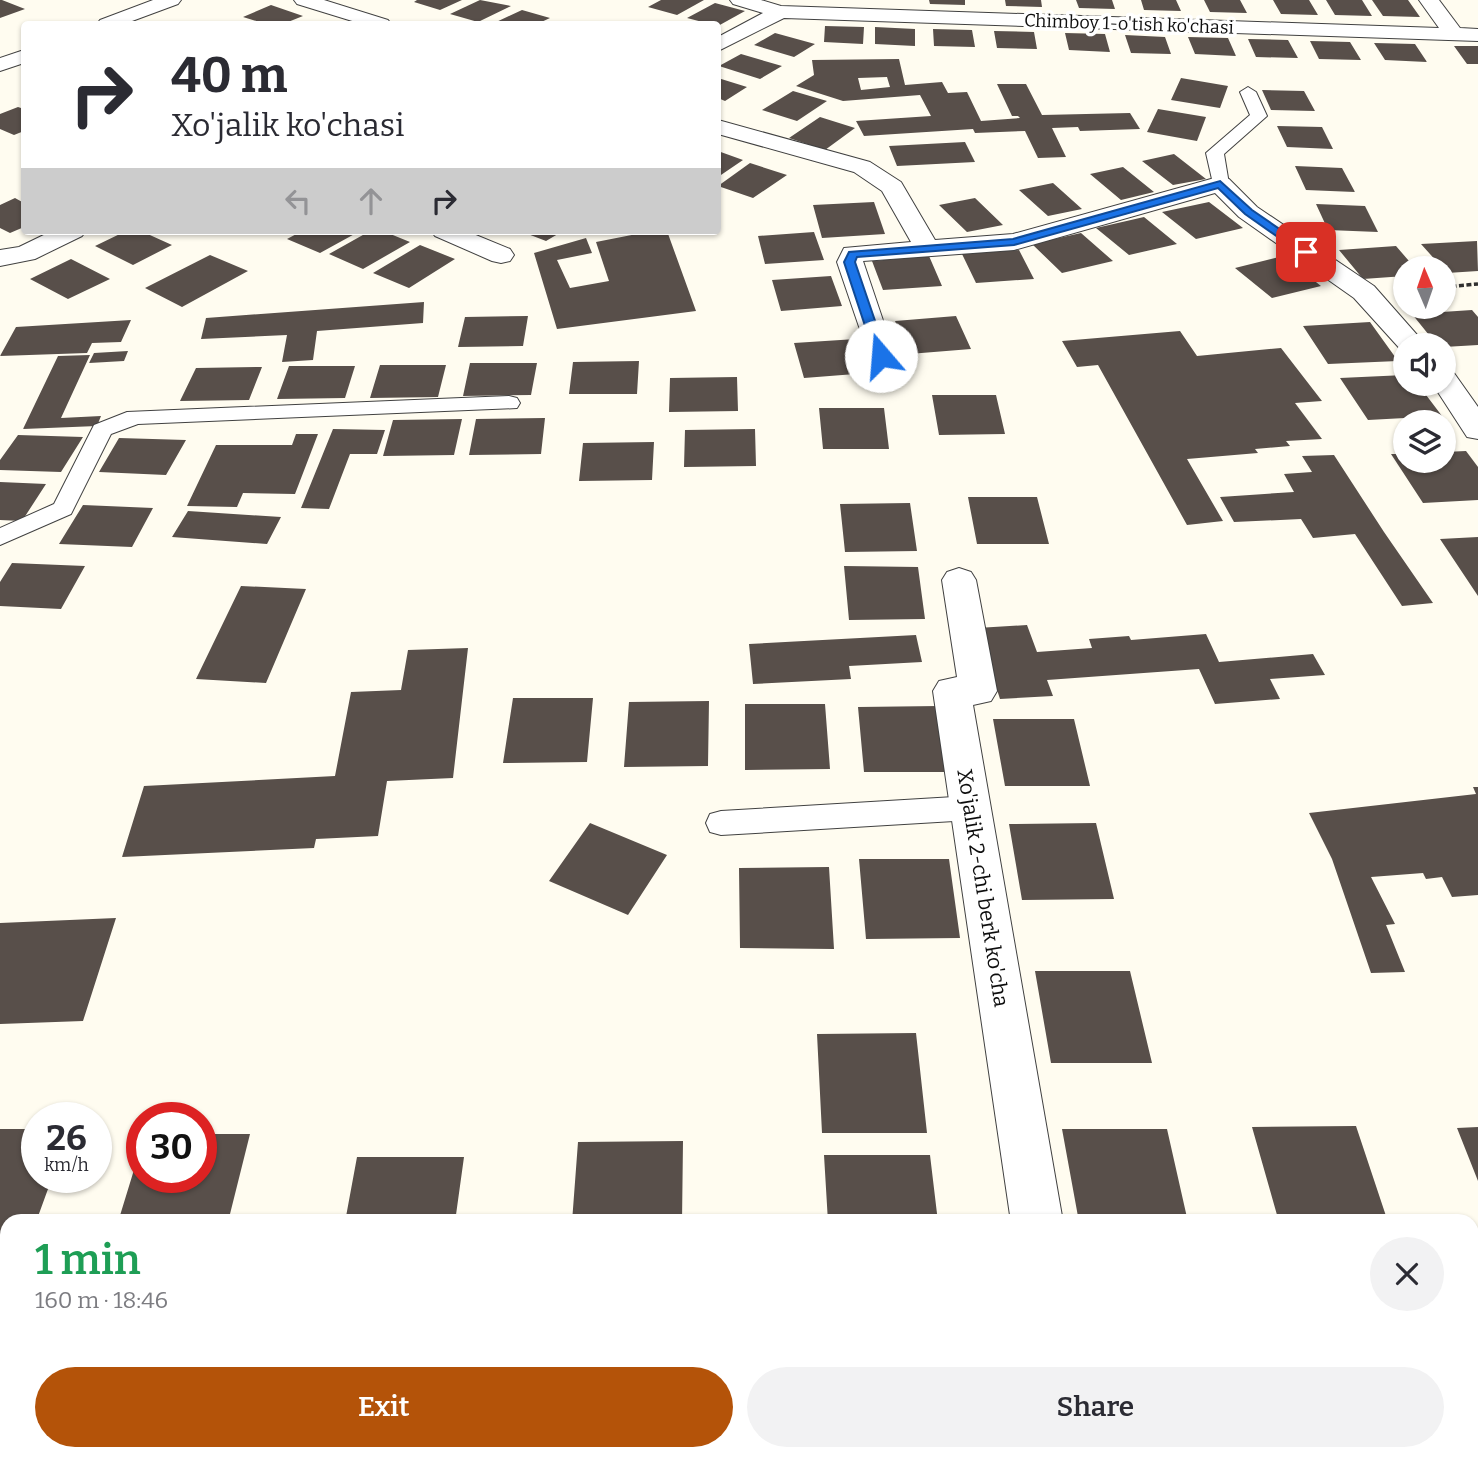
<!DOCTYPE html>
<html lang="en">
<head>
<meta charset="utf-8">
<style>
	:root { --surface:#fff; --page:#f2f2f3; --text:#2b2b33; --muted:#7c7c81; --accent:#b45309 }
	body { margin:0; font-family:Bitter,serif; background:var(--page); color:var(--text); height:100vh; display:flex; flex-direction:column; font-size:26px; white-space:nowrap }
	* { box-sizing:border-box; margin:0 }
	p { font-size:23px; color:var(--muted) }
	.icon { flex:none; width:38px; height:38px; fill:none; stroke:currentColor; stroke-width:2; stroke-linecap:round; stroke-linejoin:round }
	.map { position:relative; flex:1; overflow:hidden }
	.sheet { position:absolute; left:0px; top:1214px; width:1479px; height:247px; display:flex; flex-direction:column; background:var(--surface); border-radius:21px 21px 0 0; box-shadow:0 2px 5px #0004 }
	.sheet>* { flex:none }
	.banner { position:absolute; left:21px; top:21px; width:700px; height:214px; border-radius:7px; box-shadow:0 2px 5px #0004; background:#fff; color:var(--text); overflow:hidden }
	.needle { width:46px; rotate:358deg }
	.buttons { position:absolute; left:1393px; top:256px; display:grid; gap:14px }
	.buttons a { display:grid; place-items:center; width:63px; height:63px; border-radius:50%; background:var(--surface); box-shadow:0 2px 5px #0004; font-size:35px }
	.speed { position:absolute; left:21px; top:1102px; display:flex; gap:14px; font-size:35px; font-weight:700; text-align:center }
	.speed>* { display:grid; place-content:center; width:91px; height:91px; border-radius:50%; background:var(--surface); box-shadow:0 2px 5px #0004; line-height:1 }
	.speed small { font-size:18px; font-weight:400 }
	.speed .limit { border:10px solid #d22; background:#fff; color:#111 }
	.pin { position:absolute; display:grid; place-items:center; width:60px; height:60px; color:#fff; margin:-30px; border-radius:14px; box-shadow:0 4px 10px #0006 }
	.me { position:absolute; width:77px; margin:-38px; rotate:342deg; stroke-linejoin:round; filter:drop-shadow(0 0 5px #0008) }
	.turn { display:flex; align-items:center; gap:24px; height:147px; padding:0 35px; font-size:32px }
	.turn .icon { width:91px; height:91px; stroke-width:2.5 }
	.turn b { display:block; font-size:49px; line-height:60px }
	.lanes { display:flex; align-items:center; height:66px; padding:0 35px; background:#0003; justify-content:center; gap:35px; direction:ltr }
	.lanes .off { opacity:.35 }
	.round { display:grid; place-items:center; flex:none; width:74px; height:74px; border-radius:37px; background:var(--page) }
	.head { display:flex; align-items:center; justify-content:space-between; height:119px; padding:0 35px }
	h1 { font-size:42px; font-weight:600; line-height:52px; color:#1e9e55 }
	.primary-button { display:flex; gap:14px; margin-top:auto; padding:14px 35px }
	.primary-button a { flex:1; height:80px; border-radius:42px; background:var(--accent); color:#fff; font-size:28px; font-weight:600; line-height:80px; text-align:center }
	.primary-button a+a { background:var(--page); color:var(--text) }
	.map>svg:first-child { display:block }
	.building { fill:#584f4a; fill-rule:evenodd }
	.lines { fill:none; stroke-linecap:round; stroke-linejoin:round }
	.lane-casing { stroke:#414141; stroke-width:2 }
	.street-casing { stroke:#414141; stroke-width:2 }
	.path-far1 { stroke:#303030; stroke-width:3.5; stroke-dasharray:5 2.5; stroke-linecap:butt }
	.path { stroke:#303030; stroke-width:6; stroke-dasharray:9 4.5; stroke-linecap:butt }
	.lane { fill:#fff; fill-rule:evenodd }
	.street { fill:#fff; fill-rule:evenodd }
	.route { fill:#1a73e8; stroke:#114b97; stroke-width:2 }
	.labels { text-anchor:middle; dominant-baseline:central; stroke-width:7; stroke-linejoin:round; paint-order:stroke }
	.far-street-label { font-size:18px; fill:#0e0e0e; stroke:#fff }
	.street-label { font-size:21px; fill:#0e0e0e; stroke:#fff }
</style>
</head>
<body>
<div class="map">
<svg width="1478" height="1461" viewBox="0 0 1478 1461">
	<rect width="100%" height="100%" fill="#fffcf0"/>
	<!-- building -->
	<path class="building" d="M0,0H2L25,9L0,18Z
		M417,0H462L440,10L414,2Z
		M480,0L511,6L478,22L450,14Z
		M661,0H704L677,15L648,7Z
		M929,0H965V5L930,4Z
		M1005,0H1041L1042,7L1006,6Z
		M1076,0H1112L1115,9L1079,8Z
		M1141,0H1176L1181,11L1144,10Z
		M1204,0H1240L1247,13L1210,12Z
		M1273,0H1309L1318,15L1281,14Z
		M1326,0H1362L1372,16L1335,15Z
		M1372,0H1408L1420,17L1383,16Z
		M715,3L745,11L718,26L687,18Z
		M271,5L303,16L283,24H266L243,17Z
		M522,10L550,18L537,24H492Z
		M825,26L864,27L863,44L824,42Z
		M875,27L915,29V46L875,44Z
		M933,29L972,30L975,47L934,46Z
		M994,31L1034,32L1037,49L997,48Z
		M775,33L815,44L794,57L754,45Z
		M1065,33L1105,34L1110,52L1069,50Z
		M1125,35L1165,37L1171,54L1131,53Z
		M1188,37L1228,38L1236,56L1195,54Z
		M1248,39L1288,40L1298,58L1256,57Z
		M1310,41L1350,42L1361,60L1319,59Z
		M1374,43L1415,44L1427,62L1385,60Z
		M1454,46H1478V64H1467Z
		M741,54L782,66L760,79L719,66Z
		M899,59L905,85L942,82L948,93L967,92L981,121L1020,118L1018,116H1012L997,84H1026L1042,115L1130,113L1140,129L1080,131L1078,127L1052,128L1066,157L1038,158L1025,131L975,133L973,129L864,136L856,121L931,116L920,95L843,101L796,86L814,75L812,60ZM887,77L890,87L861,90L858,78Z
		M718,78L747,87L725,101L718,98Z
		M1181,78L1228,86L1220,108L1171,100Z
		M1262,90L1304,91L1315,111L1271,110Z
		M793,91L827,101L797,121L762,110Z
		M18,107L24,109V131L14,135L0,129V114Z
		M1158,109L1206,117L1197,141L1147,132Z
		M820,117L855,128L825,150L789,138Z
		M1277,126L1322,127L1333,149L1287,147Z
		M965,142L975,162L897,166L889,146Z
		M718,151L743,160L718,177Z
		M1174,154L1206,179L1173,185L1142,161Z
		M750,163L787,175L753,198L718,186Z
		M1295,166L1342,168L1355,192L1306,190Z
		M1123,167L1154,192L1121,200L1090,174Z
		M1053,183L1082,209L1048,216L1019,190Z
		M15,198L24,203V227L10,233L0,228V205Z
		M975,198L1003,225L967,232L939,205Z
		M874,202L885,234L822,238L813,205Z
		M1209,202L1243,228L1196,239L1162,212Z
		M1316,204L1365,206L1378,232L1328,230Z
		M1144,217L1177,244L1129,255L1096,228Z
		M126,231H141L172,245L133,265L95,246Z
		M302,231H360L320,253L287,239Z
		M370,231H383L410,242L363,269L329,254Z
		M520,231H563L546,241Z
		M652,231H667L696,311L557,329L534,253L586,238L592,253L557,260L570,288L609,281L596,242Z
		M814,232L824,260L765,264L758,236Z
		M1081,233L1113,261L1062,273L1032,244Z
		M1477,241L1478,271L1447,273L1421,244Z
		M420,245L455,259L409,288L373,273Z
		M1396,246L1415,268H1405V276L1363,279L1339,250Z
		M1019,250L1034,279L976,283L962,254Z
		M210,255L248,271L182,307L145,288Z
		M929,256L942,286L883,290L872,261Z
		M1283,256L1321,286L1272,298L1235,268Z
		M71,259L110,279L68,299L30,279Z
		M831,276L842,306L781,311L772,280Z
		M424,302L423,323L317,331L313,360L282,362L287,335L201,339L206,318Z
		M1472,310L1478,317V345L1444,347V345H1437L1412,314Z
		M528,316L523,346L458,347L465,317Z
		M956,316L971,349L909,354L895,321Z
		M131,320L121,342L92,343L87,353L0,356L16,327Z
		M1370,322L1398,361L1328,364L1303,326Z
		M1180,331L1197,356L1281,348L1322,401L1295,403L1322,439L1286,441L1290,446L1255,449L1258,453L1187,459L1223,521L1187,525L1098,365L1077,367L1062,341Z
		M856,339L868,373L804,378L794,343Z
		M128,351L124,361L89,363L94,353Z
		M90,355L61,418L101,416L97,426L23,429L58,356Z
		M639,361L637,394H569L573,362Z
		M470,363H537L531,395L463,396Z
		M380,365H446L438,397L370,398Z
		M289,366H355L345,398L277,399Z
		M262,367L249,400L180,401L196,368Z
		M1405,375V383H1417L1442,416L1368,420L1340,378Z
		M737,377L738,411L669,412L670,378Z
		M932,395H996L1005,434L939,435Z
		M819,408H884L889,449H823Z
		M545,418L541,454L469,455L476,419Z
		M462,419L454,455L383,456L393,420Z
		M333,429L385,430L377,454H350L329,509L301,508Z
		M755,429L756,466L684,467L685,430Z
		M296,434H318L295,494L243,493L237,507L187,506L216,445H292Z
		M18,435L83,437L61,472L0,470V460Z
		M119,438L186,440L166,475L99,472Z
		M654,442L652,480L579,481L583,443Z
		M1466,451L1478,467V500L1423,503L1391,454H1405V460H1444V452Z
		M1334,455L1384,532L1433,603L1402,606L1355,534L1313,538L1301,519L1234,522L1220,497L1294,492L1284,474L1312,472L1302,456Z
		M0,482L46,484L22,521L0,520Z
		M968,497H1037L1049,544H977Z
		M910,503L917,551L845,552L840,504Z
		M83,505L153,508L132,547L59,544Z
		M188,511L281,517L267,544L172,537Z
		M1478,537V596L1440,539Z
		M12,563L85,566L61,609L0,606V582Z
		M844,566L918,567L925,619L849,620Z
		M241,586L306,589L266,683L196,679Z
		M1027,625L1037,652L1092,648L1089,639L1129,636L1131,640L1206,634L1219,662L1313,654L1325,675L1270,679L1280,699L1215,704L1199,669L1047,680L1053,696L1000,699L977,628Z
		M916,635L922,662L849,666L851,679L753,684L749,644Z
		M468,648L453,778L387,781L378,836L316,839L314,848L122,857L144,786L335,776L351,692L401,690L408,650Z
		M513,698H593L587,762L503,763Z
		M709,701L708,766L624,767L629,702Z
		M745,704H825L830,769L745,770Z
		M939,706L949,772H864L858,707Z
		M993,719H1074L1090,786H1005Z
		M1473,787H1478V895L1452,897L1442,877L1426,879L1423,873L1371,877L1395,924L1386,925L1405,972L1371,973L1332,859L1309,813L1476,794Z
		M590,823L667,855L628,915L549,881Z
		M1096,823L1114,899L1022,900L1009,824Z
		M859,859H949L960,938L866,939Z
		M829,867L834,949L740,948L739,868Z
		M116,918L83,1021L0,1024V923Z
		M1035,971H1130L1152,1063H1051Z
		M916,1033L927,1133H822L817,1034Z
		M1356,1126L1388,1222H1279L1252,1127Z
		M1478,1127V1181L1457,1128Z
		M0,1129H37V1178H52L36,1222H7V1238H0Z
		M1062,1129H1167L1188,1222H1079Z
		M201,1134H250L228,1222H118L141,1147L142,1178H201Z
		M683,1141L682,1222H572L578,1142Z
		M824,1155H930L938,1222H828Z
		M357,1157H464L455,1222H345Z
		M1472,1425L1478,1442V1461H1362L1360,1454H1472Z
		M29,1454H173L172,1461H28Z
		M573,1454H696L695,1461H572Z
		M731,1454H852L853,1461H731Z
		M920,1454H1042L1043,1461H920Z
		M1050,1454H1120L1122,1461H1051Z
		M1150,1454H1272L1273,1461H1151Z"/>
	<g class="lines">
		<defs>
			<path id="lane" d="M1248,87L1256,92L1267,116L1224,154L1229,184L1226,188H1214L1206,153L1250,115L1240,92Z
				M509,396L517,398L520,403L517,408L138,424L111,434L71,514L0,545V528L54,504L94,425L127,412Z
				M971,796L981,800L986,808L981,816L971,820L721,835L710,832L706,823L710,814L721,811Z"/>
			<path id="street" d="M153,0H181L178,4L124,24H97L100,20Z
				M294,0H324L388,20L391,24H362L297,4Z
				M730,0H761L781,6L1439,28L1419,0H1439L1460,28L1478,29V41L784,18L718,51V37L763,13L733,4Z
				M24,50V63L0,71V58Z
				M718,120L870,162L901,182L935,240L1013,234L1211,179L1220,177L1229,179L1257,207L1374,286L1426,345H1405V352L1402,351L1354,298L1239,217L1215,193L1014,250L863,261L895,356L891,362L881,365L871,362L837,262L844,248L911,242L882,191L854,172L718,134Z
				M52,231H86L82,236L35,259L0,266V250L19,247Z
				M431,231H466L510,249L514,255L510,261L501,263L492,261L435,236Z
				M1444,370L1454,373L1478,407V439L1467,437L1432,383H1444Z
				M959,568L971,572L976,580L997,691L991,701L973,705L1063,1222H1011L933,691L939,681L957,677L942,580L947,572Z
				M1472,1262H1478V1316L1472,1315Z"/>
		</defs>
		<!-- lane casing -->
		<use href="#lane" class="lane-casing"/>
		<!-- street casing -->
		<use href="#street" class="street-casing"/>
		<!-- path-far1 -->
		<path class="path-far1" d="M1444,287L1478,284"/>
		<!-- path -->
		<path class="path" d="M0,1372L7,1347"/>
		<!-- lane -->
		<use href="#lane" class="lane"/>
		<!-- street -->
		<use href="#street" class="street"/>
	</g>
	<!-- route -->
	<path class="route" d="M1220,181L1252,210L1310,250V254H1302L1245,214L1218,188L1014,245L857,257L855,262L887,356L881,359L875,356L844,262L849,252L1013,239Z"/>
	<g class="labels">
		<!-- far-street labels -->
		<g class="far-street-label">
			<text transform="translate(1129 24) rotate(2)">Chimboy 1-o'tish ko'chasi</text>
		</g>
		<!-- street labels -->
		<g class="street-label">
			<text transform="translate(983 888) rotate(81)">Xo'jalik 2-chi berk ko'cha</text>
		</g>
	</g>
</svg>
<div class="buttons">
<a><svg class="needle" viewBox="-14 -14 28 28"><path d="M0-13l5 13h-10z" fill="#e53935"/><path d="M0 13l5-13h-10z" fill="#7c7c81"/></svg></a>
<a><svg class="icon" aria-label="sound" viewBox="0 0 24 24"><path d="M4 9h4l5-4v14l-5-4H4zM17 9q2 3 0 6"/></svg></a>
<a><svg class="icon" aria-label="layers" viewBox="0 0 24 24"><path d="M12 4l9 5-9 5-9-5zM3 14l9 5 9-5"/></svg></a>
</div>
<div class="speed"><div>26<small>km/h</small></div><div class="limit">30</div></div>
<div class="pin" style="left:1306px;top:252px;background:#d93025"><svg class="icon" aria-label="arrive" viewBox="0 0 24 24"><path d="M6 21V4h12l-3 4 3 4H6"/></svg></div>
<svg class="me" style="left:881px;top:356px" viewBox="-20 -20 40 40"><circle r="19" fill="#fff"/><path d="M0-13L10 11 0 6-10 11z" fill="#1a73e8"/></svg>
<div class="banner">
<div class="turn"><svg class="icon" aria-label="right" viewBox="0 0 24 24"><path d="M7 20v-9h11M14 6l5 5-5 5"/></svg><div><b>40 m</b>Xo'jalik ko'chasi</div></div>
<div class="lanes"><svg class="icon off" aria-label="left" viewBox="0 0 24 24"><path d="M17 20v-9H6M10 6l-5 5 5 5"/></svg><svg class="icon off" aria-label="ahead" viewBox="0 0 24 24"><path d="M12 20V5M6 11l6-6 6 6"/></svg><svg class="icon" aria-label="right" viewBox="0 0 24 24"><path d="M7 20v-9h11M14 6l5 5-5 5"/></svg></div>
</div>
<section class="sheet">
<div class="head"><div><h1>1 min</h1><p>160 m · 18:46</p></div><a class="round"><svg class="icon" aria-label="close" viewBox="0 0 24 24"><path d="M6 6l12 12M18 6L6 18"/></svg></a></div>
<div class="primary-button"><a>Exit</a><a>Share</a></div>
</section>
</div>
</body>
</html>
